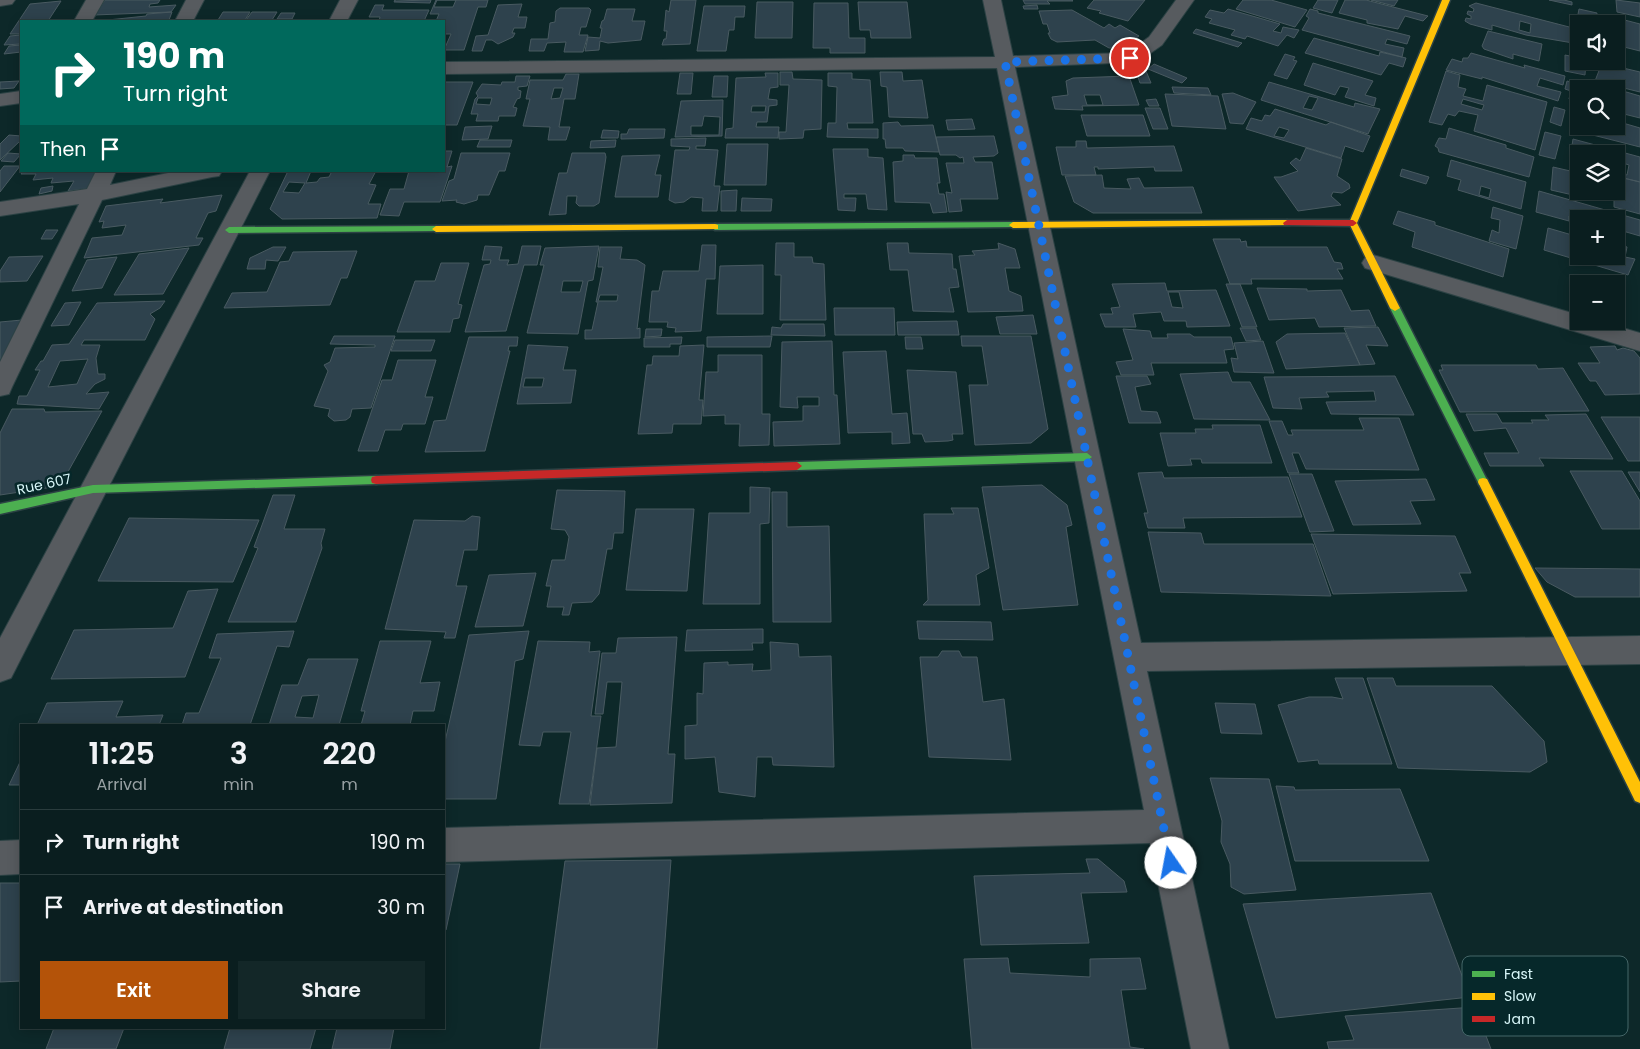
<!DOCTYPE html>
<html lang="en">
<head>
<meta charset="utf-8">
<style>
	:root { --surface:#0a1e1f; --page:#132728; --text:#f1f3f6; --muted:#99a2a4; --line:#2a3c3d; --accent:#b45309 }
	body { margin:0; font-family:Poppins,sans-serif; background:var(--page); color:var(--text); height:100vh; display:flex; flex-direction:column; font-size:19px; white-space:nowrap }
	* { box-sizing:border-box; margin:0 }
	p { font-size:16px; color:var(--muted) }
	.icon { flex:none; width:28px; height:28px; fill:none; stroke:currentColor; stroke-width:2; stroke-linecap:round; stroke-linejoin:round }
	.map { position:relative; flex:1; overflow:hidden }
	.drawer { position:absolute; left:20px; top:724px; width:425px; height:305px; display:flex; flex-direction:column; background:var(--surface); border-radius:0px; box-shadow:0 2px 12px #0003,0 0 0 1px var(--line) }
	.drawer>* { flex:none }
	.top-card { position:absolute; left:20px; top:20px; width:425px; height:152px; border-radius:0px; box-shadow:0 2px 12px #0003,0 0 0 1px var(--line); background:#00695c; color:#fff; overflow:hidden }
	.controls { position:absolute; left:1570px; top:15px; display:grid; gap:10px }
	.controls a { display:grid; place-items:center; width:55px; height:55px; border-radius:0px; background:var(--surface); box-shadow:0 2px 12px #0003,0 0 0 1px var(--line); font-size:25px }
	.pin { position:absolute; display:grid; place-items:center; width:42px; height:42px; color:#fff; margin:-21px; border:2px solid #fff; border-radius:50%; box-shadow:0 1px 5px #0007 }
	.me { position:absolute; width:55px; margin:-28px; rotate:348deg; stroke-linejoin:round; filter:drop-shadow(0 0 4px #0008) }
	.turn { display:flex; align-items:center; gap:18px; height:105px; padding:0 20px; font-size:22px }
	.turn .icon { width:65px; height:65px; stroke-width:2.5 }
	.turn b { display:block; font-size:35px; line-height:42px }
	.then { display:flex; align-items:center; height:48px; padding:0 20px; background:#0003; gap:10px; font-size:19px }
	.eta { display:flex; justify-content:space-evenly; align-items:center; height:85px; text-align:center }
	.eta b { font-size:30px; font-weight:600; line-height:35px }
	.primary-button { display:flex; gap:10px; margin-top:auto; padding:10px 20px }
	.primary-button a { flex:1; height:58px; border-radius:0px; background:var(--accent); color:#fff; font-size:20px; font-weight:600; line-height:58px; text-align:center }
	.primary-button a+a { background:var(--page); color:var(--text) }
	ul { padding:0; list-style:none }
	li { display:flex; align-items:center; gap:15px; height:65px; padding:0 20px; border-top:1px solid var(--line) }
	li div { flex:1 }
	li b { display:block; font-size:19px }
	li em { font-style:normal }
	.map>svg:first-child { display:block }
	.building { fill:#2e424d; stroke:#495a61; fill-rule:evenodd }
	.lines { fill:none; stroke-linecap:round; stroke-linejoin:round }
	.street-casing { stroke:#2c4244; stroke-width:2 }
	.fast-casing { stroke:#2c4244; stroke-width:3 }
	.slow-casing { stroke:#2c4244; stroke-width:3 }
	.jam-casing { stroke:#2c4244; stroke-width:3 }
	.street { fill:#575b5f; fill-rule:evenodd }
	.fast { fill:#4caf50; fill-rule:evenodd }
	.slow { fill:#ffc107; fill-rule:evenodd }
	.jam { fill:#c62828; fill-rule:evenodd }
	.route { stroke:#1a73e8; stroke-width:9; stroke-dasharray:0 16.2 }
	.labels { text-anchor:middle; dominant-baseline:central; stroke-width:5; stroke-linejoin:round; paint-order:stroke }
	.street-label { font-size:14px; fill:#d9f7f9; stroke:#06282a }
	.key { fill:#06282a; stroke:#456668; stroke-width:1 }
	.key-label { font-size:14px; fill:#d9f7f9 }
</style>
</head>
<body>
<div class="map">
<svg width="1640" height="1049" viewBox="0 0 1640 1049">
	<rect width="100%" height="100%" fill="#0d2829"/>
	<!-- building -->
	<path class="building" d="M105,0H160L158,3L150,4L149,7L176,5L171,12L94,15Z
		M395,0V1L431,0L430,3L394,2Z
		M436,0H488L486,7H478L464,50H444L451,34H444V21H436L439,14H430ZM437,0H456L453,7H434Z
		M671,0H696L690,44L662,45L664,39H666L667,31H664L666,10L669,12Z
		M1023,0H1072L1073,1H1047L1050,4H1025Z
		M1094,0H1145L1128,21L1099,13L1101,11L1087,8Z
		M1243,0H1271L1307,10L1295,27L1236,9Z
		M1318,0H1338L1332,13L1313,8Z
		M1345,0H1366L1428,16L1423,21L1405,16L1398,29L1367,23V20L1339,13Z
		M1371,0H1398L1394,6Z
		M1549,0H1564L1572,2V5Z
		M1616,0L1640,3V17L1617,12Z
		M61,1L48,21H21V34H10L30,4Z
		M757,2H793L792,38H755Z
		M858,2H907L911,38H871L870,30H860Z
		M814,3H848L849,38H865V53H830V48H813Z
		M1476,3L1577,29L1573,43L1526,35L1492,25V30L1470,24L1465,21L1466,18L1471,19V16L1467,14L1468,11L1473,12L1474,9L1469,6ZM1520,21L1531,24L1530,33L1519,30Z
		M522,4L518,17H527L525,28H514L512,33H515L513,37L498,44L492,40H486L482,51H472L476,36L488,35L498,5Z
		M375,5H384L382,10H429L424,21H379L380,17H369Z
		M1037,5L1038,9H1024L1023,6Z
		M704,6H745L744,17H735L734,30H729L726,51H697Z
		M560,8H589L591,10L586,27H581L579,35H588L583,52H564L566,42L547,43L544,51H529L531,39H548L550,23L555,22L556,11Z
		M607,9H635L632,21H645L641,40L608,43L600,41L599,50L585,51L588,37L600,38L602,28H600L602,21L604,20Z
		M1228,9L1280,24L1273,31L1281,33L1283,27L1299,30L1294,38L1287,35L1278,46L1247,36L1245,39L1231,35L1235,30L1209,23L1212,19L1205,17L1210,10L1224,13Z
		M1310,9L1318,11V13L1410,36L1407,44L1387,39L1385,44L1404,48L1402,57L1302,30L1309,18L1306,16Z
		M1579,9L1597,13L1596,22L1591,21L1590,24L1576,25Z
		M1072,10L1104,28L1109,24L1115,28L1120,25L1139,36L1120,48H1109L1095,40L1057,42L1051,39L1048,33H1050L1047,24H1043L1039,11Z
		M172,12L169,20L98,21L146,16L147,14Z
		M223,12H250L245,20H218Z
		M252,12H277L272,20H246Z
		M281,13H295L292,19H277Z
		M1613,17L1640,24V51L1616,45V24H1612Z
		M1196,29L1242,43L1238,47L1193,33Z
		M1488,31L1542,44L1539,61L1513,54V59L1484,49L1482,46Z
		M21,35V44L4,45L10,36Z
		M1314,38L1379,56L1380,52L1406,58L1403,67L1389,63L1381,75L1305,53Z
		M21,45V52L4,54L9,46Z
		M1471,53L1525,68L1524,65L1565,76L1563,85L1540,78L1537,86L1561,92L1558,101L1482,77V79L1446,70L1452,59L1462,62L1463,58H1468Z
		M1285,54L1295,57L1293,60L1297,61L1287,79L1274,75Z
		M1565,55L1579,58V61H1586L1585,75L1565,71Z
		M1313,63L1373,81L1365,95L1376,98L1374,106L1345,97L1349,88L1340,86L1335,95L1304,85Z
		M1602,63L1640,72V92L1595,81Z
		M1154,64L1187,78L1182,83L1148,69Z
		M1136,71H1146L1151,83H1140Z
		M1446,71L1460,75L1458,87L1466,89L1463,96L1483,101L1487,85L1547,102L1535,150L1474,131L1478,115L1459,111L1455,116L1448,114L1442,125L1429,122ZM1463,99L1484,105L1482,110L1461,104Z
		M780,72H792L793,79L822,80L821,129L804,130L803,138L779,139V132H786L789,85H780Z
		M880,72H902L903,81L922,80L928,118L889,117L887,87L881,86Z
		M680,73H693L691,94H677Z
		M765,73H778V87L770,88L768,99L777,100V105L769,106L767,122H757L756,127H779L778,138H725L726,129L733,128L736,78L766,77ZM752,106H766L765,112H751Z
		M828,73H852V79L870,80L873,123H847L848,129H878V138L827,137L828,123H836L837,87L828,86Z
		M566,74H579L575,99H564L559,127H570L566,140H548L550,127L523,126L530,99H526L530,80H563ZM554,88H563L560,98L551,99Z
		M516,76H530L527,86L518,87V90L521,91L520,98L517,99L513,107L517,108L515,116H499L498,121H476L478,114H471L475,99L478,96L476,93L482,84L501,85L502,82H515ZM478,98H492L490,105L476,104Z
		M714,76H728L727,97H712Z
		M1129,76L1139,105L1082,106L1083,110L1055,109L1052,97L1068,95L1066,81L1073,78ZM1084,95H1100L1103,105H1087Z
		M19,81L14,88L0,89V82Z
		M1567,81L1598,89L1599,85L1614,89H1579V102L1569,99L1571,91L1565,89Z
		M444,82H473L457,125H444Z
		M1269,82L1354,107L1355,103L1380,109L1368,134L1261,100ZM1309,96L1318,98L1312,110L1303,108Z
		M1172,87L1208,88L1211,95L1174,93Z
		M1616,89L1640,96V118L1616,112Z
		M1233,93L1256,102L1243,124L1230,123L1222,94Z
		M1165,94L1218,96L1226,129L1172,126Z
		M1156,99L1159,106H1149L1146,100Z
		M723,100L722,136L675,137L681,101ZM704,116L720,117L719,135H691V126H702Z
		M1554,107L1565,110L1561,126L1550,122Z
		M1145,108H1160L1168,129H1153Z
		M1275,109L1326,125L1331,122L1370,136L1363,152L1345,146L1341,158L1246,129L1251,118L1262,121L1265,115L1270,116ZM1279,127L1289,130L1284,138L1274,136Z
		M1081,115H1143L1150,136H1087Z
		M972,119L975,129L948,130L946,120Z
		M1616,121L1640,128V147L1577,131L1579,122V126H1616Z
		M898,122L901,126L933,125L939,152L905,151L903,148H886L885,139H883V123Z
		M492,126L488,139L462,140L465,127Z
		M1449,128L1506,145V148L1534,157L1529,177L1439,152L1438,148L1435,146L1439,138L1446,139Z
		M629,129H665L664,138L621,139V134H627Z
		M603,130L619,131L618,138H601Z
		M1545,132L1561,136L1555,159L1539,155Z
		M9,135L21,136V140L0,160V144Z
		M994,136L998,153L994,156L973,157L975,162H992L998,199H960L962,211L949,212L946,192L952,193L946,163H964L963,157L960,158L956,155H940L936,137Z
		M706,138L705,146H696V149L718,150L714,186H720L717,211H702L703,198L691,197L684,202L675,203L669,200L675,150H689L690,147L671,146V139Z
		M1573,139L1640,157V182L1616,176V172L1627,175L1629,165L1617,161L1616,164V154H1579V160L1570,158Z
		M480,140H512L510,147H477Z
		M616,140L615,147L590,148L591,141Z
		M1076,141H1086L1087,148L1174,146L1182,171H1155L1154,167L1098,169V167H1094L1096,175H1062L1056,147H1076Z
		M727,144H768L766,185H724Z
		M1306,148L1342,159L1337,176L1349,184L1350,188L1342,193L1333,192L1331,196L1341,205L1298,211L1274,177H1281L1298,171L1290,163L1296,158L1300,161Z
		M833,149H868V157L883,158L887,210L868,209L866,194H844V198H856L855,211L838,210Z
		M444,151H452L447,167L452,166L440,202H404L399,216L380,215L390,189H404L409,171H444Z
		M8,153L21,154L14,162L1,161Z
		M461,153H510L505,171H499L489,195H478L477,200L464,204L456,202L457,200L442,201L449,181L454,179Z
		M572,153H605L606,157L599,203L594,206H579L576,203L577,196H567L566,214L549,215L559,173H567Z
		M660,155L655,175H661L658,197H615L622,156Z
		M903,155H914L915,158H937L940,183H937L939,194H944L947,212L933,213L930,203L895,202L893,162L903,161Z
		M1451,160L1526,182L1521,209L1458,190L1461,180L1447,176ZM1481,186L1491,189L1489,198L1479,195Z
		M4,166H20L0,192V171Z
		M1553,167L1579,173V189L1575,188L1573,195L1551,190Z
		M1402,169L1429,177L1426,184L1400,176Z
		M23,171H96L87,189L68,191L74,181L51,183L53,178L33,180L36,174H21Z
		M288,171H311L306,183L317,182L320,178L329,177L332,171H376L369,184L376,185L368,204H381L377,218L282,219L270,209ZM289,182L305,183L299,193L283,192Z
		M1102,175L1104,188L1131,189L1127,179L1139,178L1144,188L1193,187L1202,213H1093L1074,202L1065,176Z
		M1619,177L1640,182V214L1614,207V199L1587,191H1616V184Z
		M53,186L52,191L39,194L41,188Z
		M737,190L736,211H721V191Z
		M1539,191L1640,220V236L1616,229V219H1580L1569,216V221L1536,212Z
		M222,195L216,211L208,213L196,238H203L199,245L84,258L92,238L122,235L126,225L102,228L104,221L99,222L106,206L163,199L160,203Z
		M742,198L772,199L771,211H741Z
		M1493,207L1523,216L1516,249L1489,241L1492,230L1499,233L1500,220L1491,218Z
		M1398,211L1435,222V225L1509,249L1503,277L1412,247L1415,232L1393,224Z
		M1548,228L1579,237V256H1616V243L1627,247L1625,257L1635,259L1628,275L1544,250Z
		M46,230H58L52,239H41Z
		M1213,239H1240L1241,242L1246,241L1247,247H1327L1334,262L1341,263L1343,269H1337L1343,279H1251L1252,284H1230Z
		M776,243H794V257H812L813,263L824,264L826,320H780L781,275H775Z
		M887,243H908L909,253L952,254L953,269H956L959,287L949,288L954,312L913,311L908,270H890Z
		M998,243L1015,249L1020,268H1005L1009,291L1021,296L1023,311L968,312L959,256L975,255L972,251L999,249Z
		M702,245H716L715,279H706L701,331L675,332L676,328L667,327L668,322H649L652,291H659L663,271H699Z
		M485,246L502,247L499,260H509L507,265L518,264L522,246H541L537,265H524L506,331L465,332L484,265L490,264L491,260H482Z
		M599,246L593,280L588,281L578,334L527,333L544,265H540L545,248ZM563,281H583L580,292H561Z
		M273,247H286L278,261L266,260L265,269H247L250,258Z
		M600,247H622L620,259L637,260L645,265L637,329L640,328V338L585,339V330H592L598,302H596L603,267H598ZM600,295H618L617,301H598Z
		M189,248L163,294L114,295L139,254Z
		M357,251L347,278H341L330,305L224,308L232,293L267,292L280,262L289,261L293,252Z
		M43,256L27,281L0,282V271L9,257Z
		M117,257L102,288L72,291L87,260Z
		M441,263H469L458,304L462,305L459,318L453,319L450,332H397L415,281H435Z
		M763,265V314H717L720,266Z
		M1165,283L1167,291L1216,290L1230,326L1187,327L1186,321H1164L1161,312L1133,314L1136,327H1105L1100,314H1113L1111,308L1120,307L1112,284ZM1168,292H1179L1183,308L1172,307Z
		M1226,284H1240L1257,327H1242Z
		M1257,288L1307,289V291L1341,290L1351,311L1369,310L1376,326L1319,327L1315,318L1269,320Z
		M165,301L160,308L150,314L155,319L145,340H84L81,345H100L96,358L98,374H105V379L95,384L86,394L109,392L99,409L17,404L19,396H27L40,370H35L41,361H43L52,345L69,344L97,303ZM88,359L77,384L48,387L60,361Z
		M81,302L69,325L51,326L65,303Z
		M834,308H894L895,335H835Z
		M1033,315L1037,334H1000L996,317Z
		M22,320L0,362V322Z
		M957,321L959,335H898L897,322Z
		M783,324H824L825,336L771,335L772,327L781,328Z
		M1378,327L1388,346L1366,345L1375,364L1360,365L1344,328Z
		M1240,328H1256L1261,340L1246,341Z
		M646,329H662L661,336L645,337Z
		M1123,329L1150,331L1152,338H1168L1167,334H1190L1194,337H1231L1234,349L1224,350L1227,363H1151L1154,375H1121L1116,362L1133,360Z
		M1345,333L1360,365L1286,369L1276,342L1287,334Z
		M334,336H395L371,408L352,409L350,417L346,420L334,421L328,416L330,409L314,406L328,371L324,365L330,362L335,348L375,347V345L330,344Z
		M772,336L770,347H707V337Z
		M961,336H1031L1048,429L1031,443L975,445L969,385H988L982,346H962Z
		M469,337H518L517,346H509L508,351H510L485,451L425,452L434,421L446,420Z
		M682,337L681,344H670V347H644V338Z
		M905,337H921L923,349H906Z
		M395,340H435L431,351H391Z
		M832,341L834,395H837L840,444L774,446L773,422L803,421V406H819V397H797L798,408L780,407L782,342Z
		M1263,341L1274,373L1234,372L1231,358L1238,359L1234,343Z
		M528,345L568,347L563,370H576L571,403L517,404ZM525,378H544L542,387H523Z
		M704,345L699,400H703L701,424H673L672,433L638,434L647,365H652L653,356H679L680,346Z
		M1615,346L1617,350L1623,348L1634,351L1640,358V394L1605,395L1596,381H1590L1578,363H1600L1590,347Z
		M886,351L892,414L907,413L910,443L892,444V432L848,433L843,352Z
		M718,355H762V414H770L769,445L739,446L740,424H725V415L703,416L706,372H718Z
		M398,360H436L425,397H433L425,424H403L401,430H385L378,451H358L382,380H392Z
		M1441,365H1536L1538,369L1563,368L1589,411L1460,412L1439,370H1443Z
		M907,370L956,372L963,434H952L953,440L948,441L925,442L922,434H913Z
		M1228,372L1232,382H1250L1270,420L1194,419L1180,374Z
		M1116,376H1147L1151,384L1135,387L1141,411L1157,412L1161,423H1129Z
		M1395,376L1414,415L1331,414L1326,402L1376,401L1374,391L1326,392L1329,397L1299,398L1302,409L1273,408L1264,377Z
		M12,409H44L45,412L102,411L60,486L0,495V433Z
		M1466,414H1497L1502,423H1533L1531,420H1549L1545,415L1586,414L1613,459L1539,458L1544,466H1490L1484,453H1519L1506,428L1474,431Z
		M1601,417H1640V461H1628Z
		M1359,418H1399L1419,470L1306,469L1299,453H1292L1299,473H1288L1269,421H1282L1288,435H1293L1291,430H1364Z
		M1212,425H1260L1272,463H1202L1201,459H1190L1192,465L1168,466L1160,433H1196L1195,429H1213Z
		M1570,471H1622L1640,501V529H1602Z
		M1162,472L1164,478L1288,477L1302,517L1183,518L1185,528H1148L1144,513H1148L1138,473Z
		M1628,472H1640V492Z
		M1289,474H1312L1334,531L1310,532Z
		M1426,479L1435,500L1410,501L1421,524L1353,525L1335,481Z
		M1042,485L1067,505L1072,525L1066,527L1078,605L1003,610L982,487Z
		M750,487L770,488L769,523L760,524V604H703L709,513H750Z
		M557,490L625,491L623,533H614L612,549H607L599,594L592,602L572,603L569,615H562L564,607H547L551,586H546L552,560H565L569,537L565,530L551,529Z
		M772,492H787V527L829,526L831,622H773Z
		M273,495H295L284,529H325L321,543L322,548L296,622H228L258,548L254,547Z
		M951,508H978L989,568L976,575L980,605H923L928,600L924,514H954Z
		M636,509H694L687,591L626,590Z
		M472,516L480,517L477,550H464L456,586H467L455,638H444L446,632L385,629L414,520L465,521Z
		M129,518L259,520L233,582L98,581Z
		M1148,532L1201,533L1204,544H1313L1331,596L1161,592Z
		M1311,534L1455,536L1471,573H1459L1467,591L1333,594Z
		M1535,568L1640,569V597H1575L1547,582Z
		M536,573L523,626L475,627L489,575Z
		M218,589L185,677L51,679L74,630L173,628L188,591Z
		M917,621L991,622L993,640L919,639Z
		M763,629V643H752L753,650L685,651L687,630Z
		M294,631L289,647L277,646L250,725H182L186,713H199L221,658H209L217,634Z
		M529,631L523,659L515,661L496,799H444V746L469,635Z
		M677,637L668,754H675L672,803L590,805L597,748L616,747L622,682H607L603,714H595L602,653H616L618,638Z
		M380,641H431L420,683L440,682L434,711H413L410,725H361L365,711H361Z
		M538,641L590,642L589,652L600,651L591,716H601L589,804H559L571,732H543L540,746L519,745Z
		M770,642L798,644L799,657L831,656L834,767L773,765L772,757H757L755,797L719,792L715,757L685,759V726L697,725V693L703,694L704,663L728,662V665L753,664L752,671L771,670Z
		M942,651H959L962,657H977L983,702L1004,699L1011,760L929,757L920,657H938Z
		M308,659H358L339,725H269L282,685H298ZM319,695L313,718L295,717L302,696Z
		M1335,678H1363L1392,764H1319L1318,760L1298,762L1278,705L1309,697H1332L1343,699Z
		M1367,678H1393L1396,686H1492L1544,741L1547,762L1530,772L1398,768Z
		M123,701L116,717L163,715L159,725H37L47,703Z
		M1215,703L1255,704L1262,734L1221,733Z
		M21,760V785H9Z
		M1210,778L1269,779L1296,890L1244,894L1231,887L1230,864L1221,842L1222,821Z
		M1276,786L1294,787L1295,790L1400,789L1429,861H1295Z
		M1086,859H1098L1124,881L1127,892L1081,893L1089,943L981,945L974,876L1090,873Z
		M671,860L657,1049H540L565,861Z
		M444,864H460L446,930H444Z
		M0,883H21V981L0,982Z
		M1431,893L1470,997L1276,1018L1243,904Z
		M1008,958L1010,973L1090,977V959L1140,958L1146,989L1121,990L1130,1047L1144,1049H972L964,959Z
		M1475,1007L1491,1049H1329L1327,1042L1354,1040L1345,1016Z
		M54,1028H124L116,1049H46Z
		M230,1028H316L310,1049H224Z
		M337,1028H394L390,1049H332Z"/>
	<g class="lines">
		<defs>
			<path id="street" d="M0,0H15L12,4L0,6Z
				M86,0H104L92,21H74Z
				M186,0H204L193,21H175Z
				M340,0H358L347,21H329Z
				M983,0H1001L1013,56L1127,53L1149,37L1176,0H1194L1162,45L1138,62L1015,67L1141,643L1640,636V664L1147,671L1229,1049H1191L1150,843L444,862V828L1144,810L997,68L444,74V62L995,57Z
				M21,91V103L0,106V94Z
				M96,171H116L110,185L178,171H222L219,176L212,177L102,200L12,387L9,394L0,396V362L79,204L0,216V202L87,189Z
				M250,171H270L11,678L0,682V638Z
				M1373,255L1579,315V321H1599L1640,333V351L1365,268L1362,263L1365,258Z
				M21,840V874L0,875V841Z"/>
			<path id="fast" d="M1013,222L1016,223V227L715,230L711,227L715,224Z
				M436,226L440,229L439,231L229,233L225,230L229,227Z
				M1395,305L1400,308L1488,482L1487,485H1479L1478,482L1390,308Z
				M1087,453L1092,457L1087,461L797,470L792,466L797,462Z
				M376,476L380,477L381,480L380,483L376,484L93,493L0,514V504L93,485Z"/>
			<path id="slow" d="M1442,0H1450L1357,223L1400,308L1395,311L1390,308L1349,223Z
				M1287,220L1291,223L1290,225L1013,228L1009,225L1013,222Z
				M715,224L718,225V229L436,232L432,229L436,226Z
				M1483,478L1487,479L1640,782V803L1635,801L1478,482L1479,479Z"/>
			<path id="jam" d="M1287,220H1353L1357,223L1353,226L1284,225L1283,223Z
				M797,462L802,466L797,470L376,484L372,483L371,480L372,477L376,476Z"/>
		</defs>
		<!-- street casing -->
		<use href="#street" class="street-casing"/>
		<!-- fast casing -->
		<use href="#fast" class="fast-casing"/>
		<!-- slow casing -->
		<use href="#slow" class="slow-casing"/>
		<!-- jam casing -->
		<use href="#jam" class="jam-casing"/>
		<!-- street -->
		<use href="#street" class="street"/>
		<!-- fast -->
		<use href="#fast" class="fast"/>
		<!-- slow -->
		<use href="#slow" class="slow"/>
		<!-- jam -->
		<use href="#jam" class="jam"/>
	</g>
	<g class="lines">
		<!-- route -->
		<path class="route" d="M1130,58L1005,62L1171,863"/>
	</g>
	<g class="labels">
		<!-- street labels -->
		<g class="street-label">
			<text transform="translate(44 484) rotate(-12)">Rue 607</text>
		</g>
	</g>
	<!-- legend -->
	<rect x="1462" y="956" width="166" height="80" rx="8" class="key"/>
	<rect x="1472" y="971" width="23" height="6" fill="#4caf50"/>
	<rect x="1472" y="993" width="23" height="7" fill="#ffc107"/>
	<rect x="1472" y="1016" width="23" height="6" fill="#c62828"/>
	<g class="key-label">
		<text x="1504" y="979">Fast</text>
		<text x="1504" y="1001">Slow</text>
		<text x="1504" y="1024">Jam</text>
	</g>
</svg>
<div class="controls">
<a><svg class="icon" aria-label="sound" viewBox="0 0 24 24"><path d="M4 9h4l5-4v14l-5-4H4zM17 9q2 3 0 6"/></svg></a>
<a><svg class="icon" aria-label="search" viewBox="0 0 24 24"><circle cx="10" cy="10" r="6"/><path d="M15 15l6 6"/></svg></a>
<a><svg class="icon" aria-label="layers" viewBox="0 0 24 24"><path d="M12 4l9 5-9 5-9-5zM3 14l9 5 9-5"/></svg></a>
<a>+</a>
<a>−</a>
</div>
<div class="pin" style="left:1130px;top:58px;background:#d93025"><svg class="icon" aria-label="arrive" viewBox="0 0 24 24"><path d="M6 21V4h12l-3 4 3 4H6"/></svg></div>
<svg class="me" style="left:1171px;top:863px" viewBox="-20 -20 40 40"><circle r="19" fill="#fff"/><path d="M0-13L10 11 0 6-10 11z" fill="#1a73e8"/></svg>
<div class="top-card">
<div class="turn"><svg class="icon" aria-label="right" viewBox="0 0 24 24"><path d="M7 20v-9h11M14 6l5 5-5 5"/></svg><div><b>190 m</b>Turn right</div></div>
<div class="then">Then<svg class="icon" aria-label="arrive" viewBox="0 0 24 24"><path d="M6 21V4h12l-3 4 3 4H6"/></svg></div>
</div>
<section class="drawer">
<div class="eta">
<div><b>11:25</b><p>Arrival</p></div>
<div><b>3</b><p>min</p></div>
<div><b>220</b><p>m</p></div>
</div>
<ul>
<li><svg class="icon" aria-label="right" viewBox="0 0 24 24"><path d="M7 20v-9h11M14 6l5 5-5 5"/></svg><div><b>Turn right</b></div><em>190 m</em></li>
<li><svg class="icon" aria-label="arrive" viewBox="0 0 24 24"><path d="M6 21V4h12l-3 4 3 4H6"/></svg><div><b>Arrive at destination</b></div><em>30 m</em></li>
</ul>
<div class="primary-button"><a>Exit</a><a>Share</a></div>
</section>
</div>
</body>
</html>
